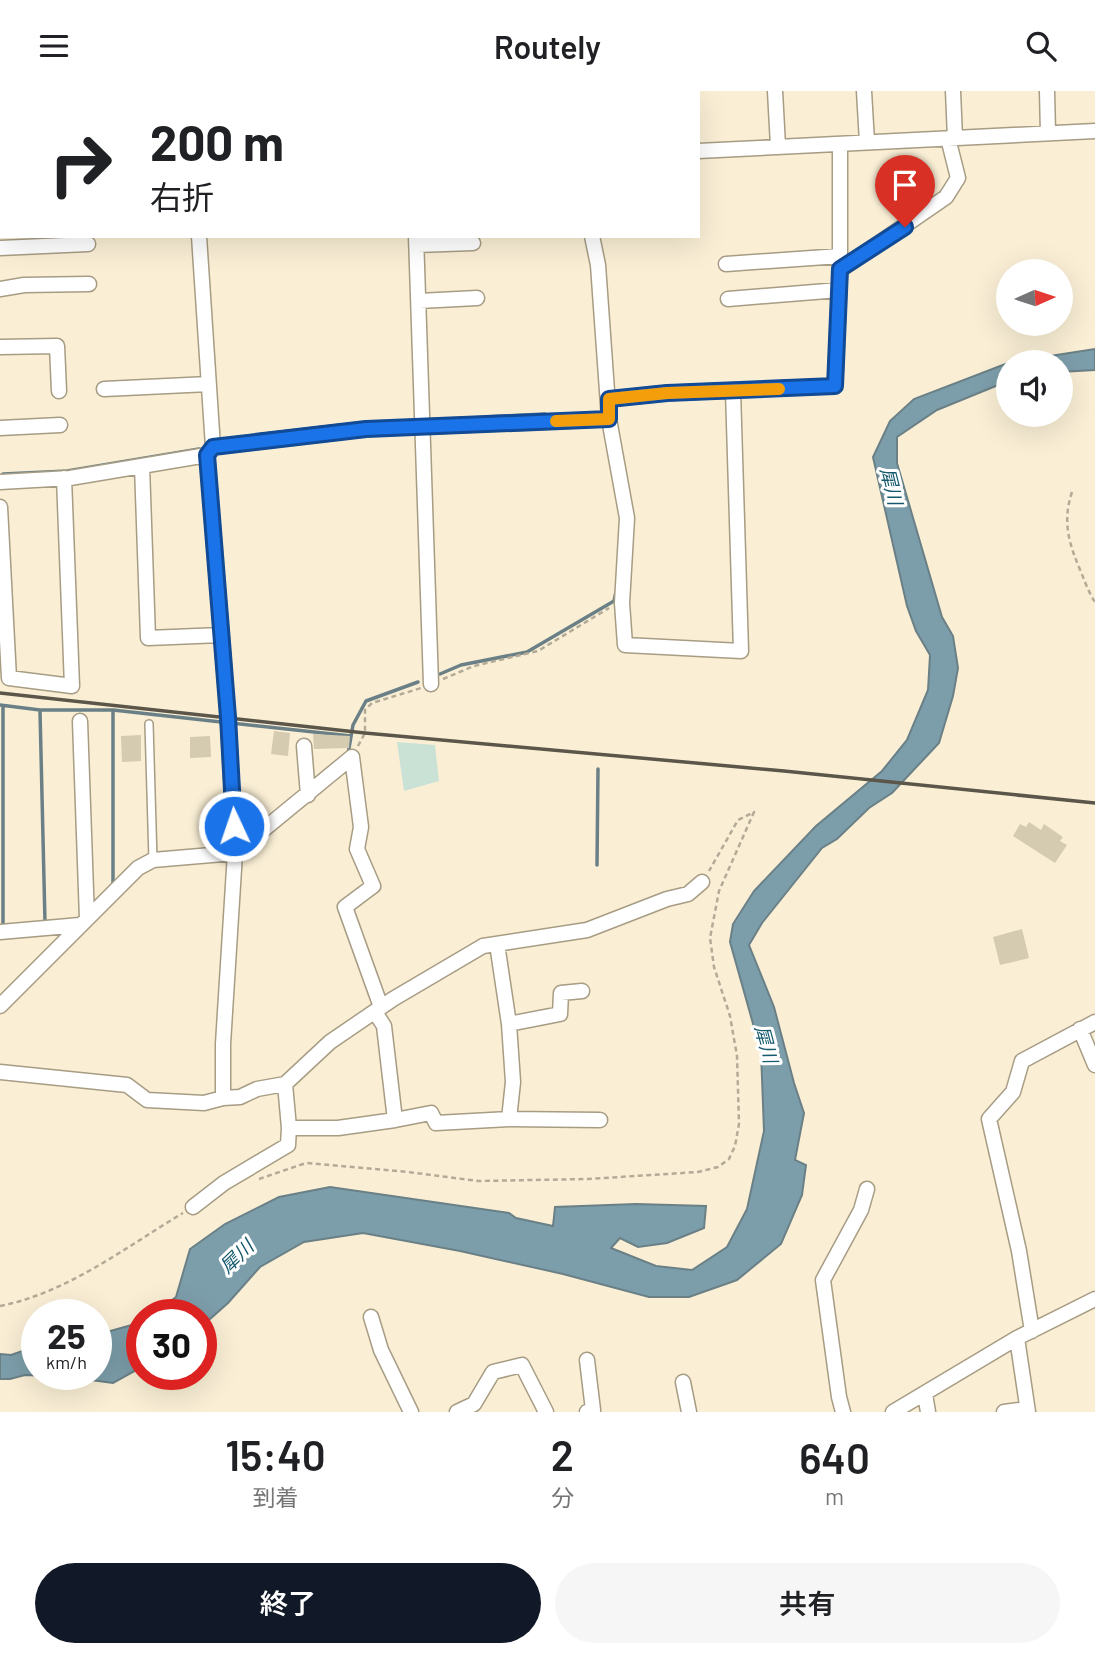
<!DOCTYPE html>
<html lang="ja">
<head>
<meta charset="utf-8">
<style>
	:root { --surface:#fff; --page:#f6f6f6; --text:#202124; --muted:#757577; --accent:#111827 }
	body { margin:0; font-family:Barlow,"Noto Sans JP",sans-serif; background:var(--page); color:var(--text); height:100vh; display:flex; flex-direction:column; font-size:26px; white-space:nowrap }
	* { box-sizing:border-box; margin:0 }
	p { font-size:23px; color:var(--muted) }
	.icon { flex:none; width:38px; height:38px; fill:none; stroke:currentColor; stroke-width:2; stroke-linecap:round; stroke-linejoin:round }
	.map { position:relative; height:1321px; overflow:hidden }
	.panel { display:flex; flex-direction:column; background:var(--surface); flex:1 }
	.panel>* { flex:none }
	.guide { position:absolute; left:0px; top:0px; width:700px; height:147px; box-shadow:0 7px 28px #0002; background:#fff; color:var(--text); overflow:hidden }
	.needle { width:46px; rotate:87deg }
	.fabs { position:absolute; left:996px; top:168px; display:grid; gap:14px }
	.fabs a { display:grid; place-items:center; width:77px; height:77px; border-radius:50%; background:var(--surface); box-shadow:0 7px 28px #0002; font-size:35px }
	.speed { position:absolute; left:21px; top:1208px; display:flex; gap:14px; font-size:35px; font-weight:700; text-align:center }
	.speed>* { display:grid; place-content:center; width:91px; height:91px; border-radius:50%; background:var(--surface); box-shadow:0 7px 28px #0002; line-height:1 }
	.speed small { font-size:18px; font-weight:400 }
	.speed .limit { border:10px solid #d22; background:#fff; color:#111 }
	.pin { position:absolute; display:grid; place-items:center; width:60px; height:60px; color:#fff; margin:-72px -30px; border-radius:50% 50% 50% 0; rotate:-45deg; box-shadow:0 0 7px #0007 }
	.pin .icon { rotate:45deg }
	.me { position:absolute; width:77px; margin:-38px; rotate:357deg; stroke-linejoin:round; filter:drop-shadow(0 0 5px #0008) }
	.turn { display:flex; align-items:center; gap:24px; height:147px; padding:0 35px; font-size:32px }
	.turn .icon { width:91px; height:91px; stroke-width:2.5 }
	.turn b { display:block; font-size:49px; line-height:60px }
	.eta { display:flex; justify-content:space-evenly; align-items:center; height:119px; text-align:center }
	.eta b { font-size:42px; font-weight:600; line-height:49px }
	.primary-button { display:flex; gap:14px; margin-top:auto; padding:14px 35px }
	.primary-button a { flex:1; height:80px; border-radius:42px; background:var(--accent); color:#fff; font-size:28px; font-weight:600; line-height:80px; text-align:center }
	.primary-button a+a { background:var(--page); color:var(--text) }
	header { display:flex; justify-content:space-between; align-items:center; height:91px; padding:0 35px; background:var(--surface); font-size:32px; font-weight:600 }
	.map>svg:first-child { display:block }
	.green { fill:#c9e2d5 }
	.water { fill:#7c9eaa; stroke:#6a8086; stroke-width:2 }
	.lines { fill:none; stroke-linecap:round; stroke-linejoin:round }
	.stream { stroke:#6a8086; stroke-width:3.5 }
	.building { fill:#d5cbb1 }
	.lane-casing { stroke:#a79c84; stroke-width:10 }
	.street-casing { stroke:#a79c84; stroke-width:17 }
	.secondary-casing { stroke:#a79c84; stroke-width:22 }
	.path { stroke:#b3ab97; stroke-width:2.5; stroke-dasharray:5 3.5; stroke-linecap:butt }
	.lane { stroke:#fff; stroke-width:7 }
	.street { stroke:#fff; stroke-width:14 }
	.secondary { stroke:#fff; stroke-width:19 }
	.rail { stroke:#5b5649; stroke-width:3.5 }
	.route-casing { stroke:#114b97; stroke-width:18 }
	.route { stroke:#1a73e8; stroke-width:12 }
	.slow { stroke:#f59e0b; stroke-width:12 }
	.labels { text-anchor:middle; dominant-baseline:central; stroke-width:6; stroke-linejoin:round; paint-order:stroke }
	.water-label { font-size:19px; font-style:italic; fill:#14596c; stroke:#fff }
</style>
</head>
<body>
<header><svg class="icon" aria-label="menu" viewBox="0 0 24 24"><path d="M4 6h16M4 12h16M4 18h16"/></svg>Routely<svg class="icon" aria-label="search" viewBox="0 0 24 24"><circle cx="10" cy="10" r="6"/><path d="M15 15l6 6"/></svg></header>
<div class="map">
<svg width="1095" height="1321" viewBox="0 0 1095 1321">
	<rect width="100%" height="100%" fill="#faefd5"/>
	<!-- green -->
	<path class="green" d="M397,651L435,654L439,690L404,700Z"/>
	<!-- water -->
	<path class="water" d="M1095,258V279L1061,281L1060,271H1011Z
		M1008,272V290L937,319L897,346V372L942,526L953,545L958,577L953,605L939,652L892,702L869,717L837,748L822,757L762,832L749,854L774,916L794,992L804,1022L795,1069L806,1074L802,1104L781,1153L737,1189L689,1206H649L563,1183L460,1160L363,1142L304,1151L260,1176L228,1212L201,1236V1223H153L176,1206L190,1158L225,1133L279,1106L330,1096L509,1122L516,1127L553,1135L555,1116L636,1113L706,1115L704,1137L667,1152L638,1156L620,1147L611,1157L656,1175L692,1179L727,1156L747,1118L764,1040L761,961L730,851L733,833L754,800L816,735L882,680L907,649L928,599L930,564L916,540L907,515L873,366L890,330L914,308Z
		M142,1231V1276L113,1292L68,1286L25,1284L10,1288H0V1263L11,1264L37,1255V1283H96V1244Z"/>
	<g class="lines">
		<!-- stream -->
		<path class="stream" d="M484,326L545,323
			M248,345L341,334
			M3,383L67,380L199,358
			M440,583L461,574L527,561L614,510L616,501
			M0,614L40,619H113L221,631
			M3,615V833
			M40,620L45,831
			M231,632L351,645
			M348,663L353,634L366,610L418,591
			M597,774L598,678
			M113,794V619"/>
	</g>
	<!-- building -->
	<path class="building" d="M274,640L290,642L288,665L271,663Z
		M313,643L350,645L349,657L314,658Z
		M141,644V670L122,671L121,645Z
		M210,645L211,666L190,667V646Z
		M1029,731L1041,739L1044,733L1063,746L1060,750L1067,754L1055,772L1013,745L1020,733L1026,736Z
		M1022,838L1029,867L1000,874L993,846Z"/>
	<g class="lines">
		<defs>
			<path id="lane" d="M149,633L153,769"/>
			<path id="street" d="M94,0V2
				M374,0V2
				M439,0V2
				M683,0V2
				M775,0L778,55
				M864,0L867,51
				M953,0L955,47
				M1047,0L1048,42
				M698,60L1095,40
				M0,87H2
				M199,145L213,356L207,364L228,626L235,762L223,953V1007
				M416,145L431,593
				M592,145L598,174L609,328L627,427L622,512L625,554L741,560L733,300
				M417,154L473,152
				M0,157L88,153
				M726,173L840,165
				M840,179L946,106L958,87L948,47
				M0,198L24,194L89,193
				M728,208L839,199
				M419,210L477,207
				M0,256L57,255L59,300
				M104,298L209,293
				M609,308L667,302L835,295L840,179V53
				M0,337L60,334
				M213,356L366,338L609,328
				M142,375L148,547L221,544
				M0,391L70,387L207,364
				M0,416L9,587L72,595L64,387
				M80,630L87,828
				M304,655L308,704
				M352,666L361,736L357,758L373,795L345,816L381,916
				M0,841L80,834
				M497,853L509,933L513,991L509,1028
				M0,915L138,777L153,769L235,762L352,666
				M375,921L384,935L395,1029L431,1022L436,1032L509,1028L600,1029
				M509,933L560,923L561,902L582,900
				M1080,938L1095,974
				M0,981L127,994L147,1009L204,1012L223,1007L240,1006L257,998L285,993L330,951L393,908L483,855L587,839L667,808L688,803L702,791
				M289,1037H338L395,1029
				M193,1116L224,1092L288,1054L289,1037L285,993
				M371,1226L381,1259L411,1321
				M1032,1240L1019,1160L989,1028L1013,1001L1022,970L1095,931
				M1017,1247L1028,1321
				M587,1269L593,1319L587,1321
				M683,1291L689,1321
				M925,1303L928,1321
				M457,1321L474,1313L493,1281L522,1274L546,1321
				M843,1321L839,1306L823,1189L861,1119L867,1098
				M893,1321L1017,1247L1095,1208
				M1004,1321L1027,1318"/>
			<path id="secondary" d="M161,0V2
				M591,0V2"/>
		</defs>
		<!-- lane casing -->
		<use href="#lane" class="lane-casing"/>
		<!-- street casing -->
		<use href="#street" class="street-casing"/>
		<!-- secondary casing -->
		<use href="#secondary" class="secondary-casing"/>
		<!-- path -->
		<path class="path" d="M268,0L272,2
			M253,2L254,0
			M1072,401C1062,431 1069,453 1081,481C1085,491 1089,502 1095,511
			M443,588L474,575L538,560L609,517
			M358,655L365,642V619L372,612L421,597
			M259,1088L306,1072L408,1081L478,1090L588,1088L698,1081L718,1076L729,1068L735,1055L739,1033L737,965L730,925L714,876L710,847L719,800L754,721L738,729L709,780
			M0,1215C67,1202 126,1156 183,1122"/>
		<!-- lane -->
		<use href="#lane" class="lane"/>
		<!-- street -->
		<use href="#street" class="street"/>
		<!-- secondary -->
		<use href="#secondary" class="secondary"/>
		<!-- rail -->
		<path class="rail" d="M0,602L365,642L784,680L1095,712"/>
	</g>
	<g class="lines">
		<defs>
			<path id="route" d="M234,735L228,626L207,364L213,356L366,338L609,328V308L667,302L835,295L840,178L905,136"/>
		</defs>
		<!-- route casing -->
		<use href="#route" class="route-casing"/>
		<!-- route -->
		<use href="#route" class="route"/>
		<!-- slow -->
		<path class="slow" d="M556,330L609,328V308L667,302L779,298"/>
	</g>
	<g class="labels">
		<!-- water labels -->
		<g class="water-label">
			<text transform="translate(892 395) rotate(76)">犀川</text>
			<text transform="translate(767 953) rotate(75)">犀川</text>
			<text transform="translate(236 1165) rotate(-44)">犀川</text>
		</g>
	</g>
</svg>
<div class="fabs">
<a><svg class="needle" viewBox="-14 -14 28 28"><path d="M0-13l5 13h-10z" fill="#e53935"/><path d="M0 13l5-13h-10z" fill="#757577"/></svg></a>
<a><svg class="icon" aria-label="sound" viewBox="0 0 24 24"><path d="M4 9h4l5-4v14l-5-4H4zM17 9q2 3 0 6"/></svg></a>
</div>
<div class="speed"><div>25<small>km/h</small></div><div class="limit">30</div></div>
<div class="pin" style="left:905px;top:136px;background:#d93025"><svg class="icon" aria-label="arrive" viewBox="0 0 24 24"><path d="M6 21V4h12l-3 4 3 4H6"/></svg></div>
<svg class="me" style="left:234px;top:735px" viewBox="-20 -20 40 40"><circle r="17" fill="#1a73e8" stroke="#fff" stroke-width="3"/><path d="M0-11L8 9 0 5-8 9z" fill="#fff"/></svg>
<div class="guide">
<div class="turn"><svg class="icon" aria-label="right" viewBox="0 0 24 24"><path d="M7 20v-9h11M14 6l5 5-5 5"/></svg><div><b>200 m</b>右折</div></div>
</div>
</div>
<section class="panel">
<div class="eta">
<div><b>15:40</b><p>到着</p></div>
<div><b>2</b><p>分</p></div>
<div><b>640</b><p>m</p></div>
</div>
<div class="primary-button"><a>終了</a><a>共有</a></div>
</section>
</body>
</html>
